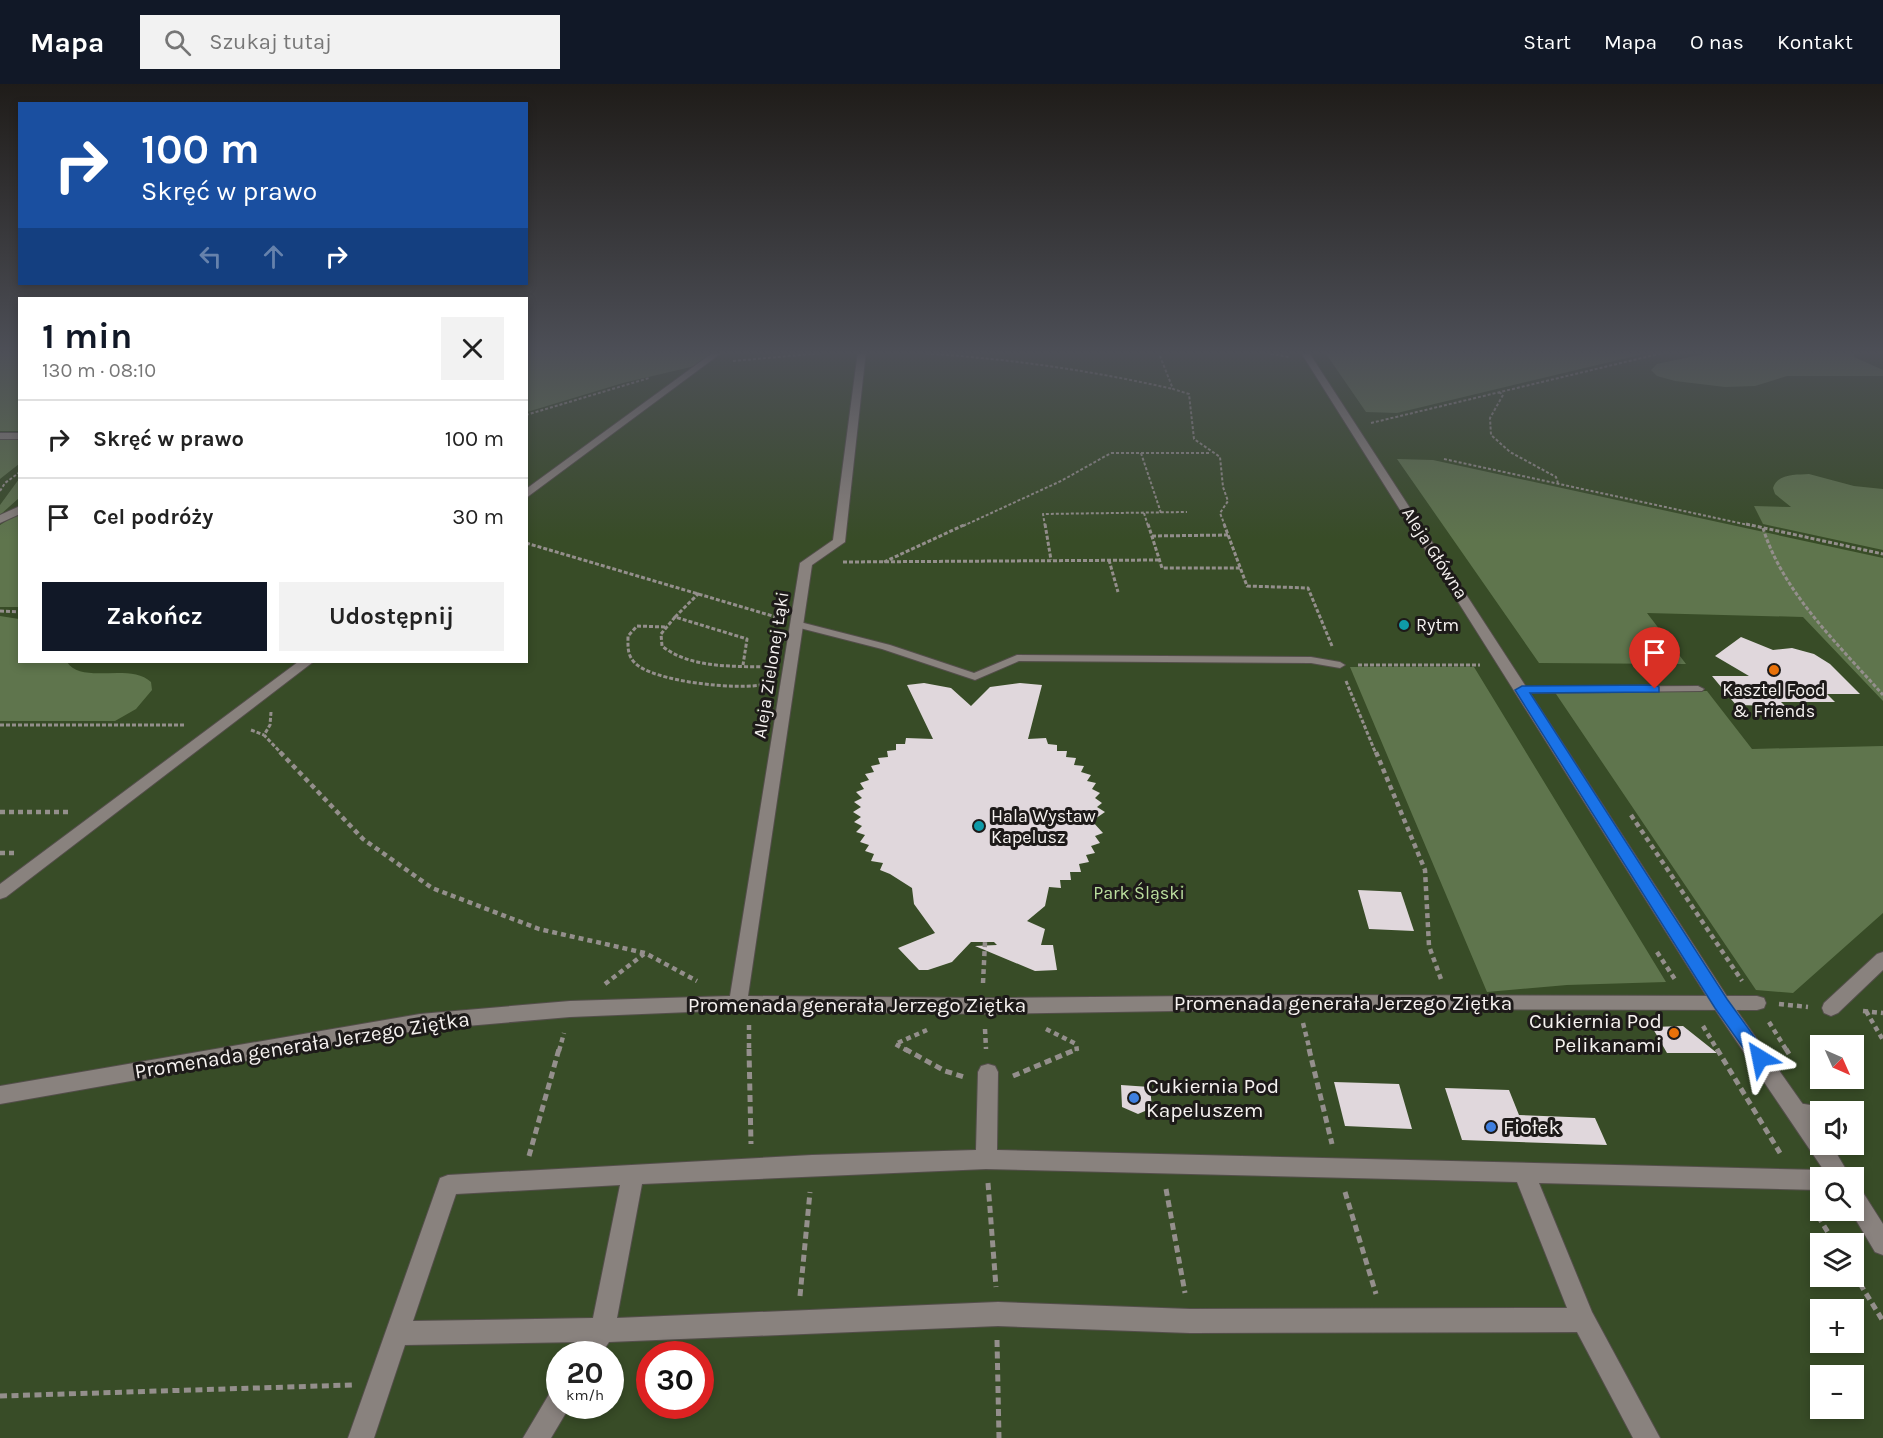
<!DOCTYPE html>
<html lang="pl">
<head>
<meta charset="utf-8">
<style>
	:root { --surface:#fff; --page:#f2f2f2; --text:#222; --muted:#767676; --line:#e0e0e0; --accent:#111827 }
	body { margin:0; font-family:Karla,sans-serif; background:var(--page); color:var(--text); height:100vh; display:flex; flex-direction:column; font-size:22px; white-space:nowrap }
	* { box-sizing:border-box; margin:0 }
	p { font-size:20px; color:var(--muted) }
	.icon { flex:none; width:33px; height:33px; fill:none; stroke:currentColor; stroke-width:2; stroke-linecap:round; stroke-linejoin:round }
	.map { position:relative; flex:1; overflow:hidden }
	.panel { position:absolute; left:18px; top:213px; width:510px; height:366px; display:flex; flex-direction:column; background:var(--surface); border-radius:0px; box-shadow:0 3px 9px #0003 }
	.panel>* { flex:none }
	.hud { position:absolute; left:18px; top:18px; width:510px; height:183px; border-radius:0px; box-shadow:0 3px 9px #0003; background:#1a4fa0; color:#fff; overflow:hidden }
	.needle { width:39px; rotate:135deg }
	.controls { position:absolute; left:1810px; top:951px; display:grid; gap:12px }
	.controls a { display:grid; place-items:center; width:54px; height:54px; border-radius:0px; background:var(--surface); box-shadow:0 3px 9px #0003; font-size:30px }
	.speed { position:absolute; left:546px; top:1257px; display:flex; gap:12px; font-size:30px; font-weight:700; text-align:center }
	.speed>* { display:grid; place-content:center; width:78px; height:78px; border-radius:50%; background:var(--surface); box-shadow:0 3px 9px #0003; line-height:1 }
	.speed small { font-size:15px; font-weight:400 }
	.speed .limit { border:9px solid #d22; background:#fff; color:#111 }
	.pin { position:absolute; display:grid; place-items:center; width:51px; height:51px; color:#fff; margin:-62px -26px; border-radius:50% 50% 50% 0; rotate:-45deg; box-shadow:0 0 6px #0007 }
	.pin .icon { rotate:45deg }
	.me { position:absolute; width:66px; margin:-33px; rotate:325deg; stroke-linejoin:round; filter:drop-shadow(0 0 4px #0008) }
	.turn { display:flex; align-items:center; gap:21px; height:126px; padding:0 24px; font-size:27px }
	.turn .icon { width:78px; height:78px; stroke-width:2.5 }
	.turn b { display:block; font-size:42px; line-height:51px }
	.lanes { display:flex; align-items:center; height:57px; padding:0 24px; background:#0003; justify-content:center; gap:30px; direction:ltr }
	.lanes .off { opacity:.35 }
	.round { display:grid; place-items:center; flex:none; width:63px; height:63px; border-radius:0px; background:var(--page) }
	.summary { display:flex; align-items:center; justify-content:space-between; height:102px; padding:0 24px }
	h1 { font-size:36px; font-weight:700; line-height:45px; color:var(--accent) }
	.primary-button { display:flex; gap:12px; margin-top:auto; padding:12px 24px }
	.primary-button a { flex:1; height:69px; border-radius:0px; background:var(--accent); color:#fff; font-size:24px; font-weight:700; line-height:69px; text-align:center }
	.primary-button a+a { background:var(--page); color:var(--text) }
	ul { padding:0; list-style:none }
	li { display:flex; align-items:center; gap:18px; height:78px; padding:0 24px; border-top:2px solid var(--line) }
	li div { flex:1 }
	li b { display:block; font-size:22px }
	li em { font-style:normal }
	header { display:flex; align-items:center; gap:36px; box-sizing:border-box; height:84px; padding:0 30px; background:var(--accent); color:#fff }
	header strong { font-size:28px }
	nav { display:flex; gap:33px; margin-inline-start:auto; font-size:21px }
	.search { width:420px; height:54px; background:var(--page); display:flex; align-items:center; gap:15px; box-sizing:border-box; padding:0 21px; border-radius:0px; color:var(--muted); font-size:22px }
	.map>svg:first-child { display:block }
	.green { fill:#384c27; fill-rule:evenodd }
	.forest { fill:#5f754d }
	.building { fill:#e0d7dc }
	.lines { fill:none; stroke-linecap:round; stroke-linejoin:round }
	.service-casing { stroke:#534e4a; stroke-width:2 }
	.pedestrian-casing { stroke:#534e4a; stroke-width:2 }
	.minor-casing { stroke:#534e4a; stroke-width:2 }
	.path-far3 { stroke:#948f8c; stroke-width:2; stroke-dasharray:3 2; stroke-linecap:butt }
	.path-far2 { stroke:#948f8c; stroke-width:3; stroke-dasharray:4 2; stroke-linecap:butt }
	.path-far1 { stroke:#948f8c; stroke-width:4.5; stroke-dasharray:5 4; stroke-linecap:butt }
	.path { stroke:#948f8c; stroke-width:5; stroke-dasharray:7 4.5; stroke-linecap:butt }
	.service { fill:#89827e; fill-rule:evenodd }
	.pedestrian { fill:#89827e; fill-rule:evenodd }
	.minor { fill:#89827e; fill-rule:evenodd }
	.route { fill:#1a73e8; stroke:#114b97; stroke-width:1.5 }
	.culture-dot { fill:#0f9aa8; stroke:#1d1a19; stroke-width:2 }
	.food-dot { fill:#e8710a; stroke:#1d1a19; stroke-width:2 }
	.shop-dot { fill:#3f7fe0; stroke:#1d1a19; stroke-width:2 }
	.labels { text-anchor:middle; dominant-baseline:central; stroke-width:6; stroke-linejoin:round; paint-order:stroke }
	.street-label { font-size:18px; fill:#f6f2f0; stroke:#1d1a19 }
	.poi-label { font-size:18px; fill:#f6f2f0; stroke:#1d1a19; text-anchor:start }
	.park-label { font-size:18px; fill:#bbdf9e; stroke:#1d1a19 }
	.near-street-label { font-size:21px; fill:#f6f2f0; stroke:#1d1a19 }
	.near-poi-label { font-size:21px; fill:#f6f2f0; stroke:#1d1a19; text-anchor:start }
</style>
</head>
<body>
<header>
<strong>Mapa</strong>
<div class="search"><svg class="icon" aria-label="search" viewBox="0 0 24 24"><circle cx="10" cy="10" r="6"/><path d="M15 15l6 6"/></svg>Szukaj tutaj</div>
<nav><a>Start</a><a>Mapa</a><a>O nas</a><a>Kontakt</a></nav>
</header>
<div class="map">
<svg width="1883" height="1354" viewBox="0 0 1883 1354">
	<rect width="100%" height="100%" fill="#38322e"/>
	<!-- green -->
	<path class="green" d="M0,267H19L20,578H526L527,267H1883V1354H0ZM1821,962H1854V994H1821ZM1821,1028H1854V1060H1821ZM1821,1094H1854V1126H1821ZM1821,1160H1854V1192H1821ZM1821,1226H1854V1258H1821ZM560,1270H610V1322H560ZM650,1270H700V1322H650ZM1821,1292H1854V1324H1821Z"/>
	<!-- forest -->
	<path class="forest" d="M0,267H19V347H0Z
		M544,267H715L695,282L623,299L527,328V272Z
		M1324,267H1656L1397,329L1366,328Z
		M1718,267H1860L1854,268V273L1883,286V292H1787L1755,302L1725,303L1675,297L1657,292L1651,286L1657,280Z
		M0,356H20L19,380L0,395Z
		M1397,375L1433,376L1883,474V617L1803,533L1647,529L1686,580L1539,579Z
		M1809,390L1854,402L1883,405V466L1763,440L1754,422L1791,423L1775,410L1773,404C1778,389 1796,391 1809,390Z
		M19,395V414L0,431V421Z
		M19,429V523H0V441Z
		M0,532L19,535L20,578H67C81,601 130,578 151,598L152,606L136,625L115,637H0Z
		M1350,583H1474L1666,898L1567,901L1487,908Z
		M1554,607H1707L1752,665L1883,662V829L1793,909L1756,906Z"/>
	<!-- building -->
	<path class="building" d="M1741,553L1773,566L1792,564L1814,570L1830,580L1860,610H1827L1835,618H1781L1785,622L1736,621L1712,592H1749L1715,572Z
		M924,599L951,604L971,622L990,603L1020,599L1042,601L1028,655L1046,654L1048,660L1057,661V667H1067L1066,673L1076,674L1074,681L1084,682L1081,688L1091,691L1087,697L1096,699L1092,705L1100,709L1095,714L1102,719L1097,723L1105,728L1092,737L1103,749L1095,752L1100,759L1091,762L1095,769L1086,771L1089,778L1079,780L1081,788H1070L1071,796H1060L1061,804L1049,803L1045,822L1027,837L1045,845L1041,861H1053L1057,886L1035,887L975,862L997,861L994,858H971L952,878L928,886H919L898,864L935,849L914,820L912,804L890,790L880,786L883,779L871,777L874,770L865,767L869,761L860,758L865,751L856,748L862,742L854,738L861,733L853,728L861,723L854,718L862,714L856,708L864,705L860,699L869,696L865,690L874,688L871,682L880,680L878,674L888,673L887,667L896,666V660H905L906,654L933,655L907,601Z
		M1358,806L1401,808L1414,847L1369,845Z
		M1683,942L1717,969H1667L1652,943Z
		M1334,998L1399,1000L1412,1045L1345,1042Z
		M1121,1001L1150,1003L1152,1024L1138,1030L1122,1023Z
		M1445,1004L1509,1006L1519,1031L1595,1034L1607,1061L1462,1056Z"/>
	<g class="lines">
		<defs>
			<path id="service" d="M796,537L890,561L974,589L1017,571L1311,573L1340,578L1345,581L1340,584L1311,579L1019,577L975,596L882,565L792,542L791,540L792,538Z
				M1698,602L1704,605L1702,607L1522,609L1516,606L1522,603Z"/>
			<path id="pedestrian" d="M715,267H724L526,414V405Z
				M858,267H866L845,458L812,481L748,912L982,914L1298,911L1757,912L1764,914L1766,919L1764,924L1757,926L1298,925L982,930L738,926L570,933L420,946L0,1020V1002L420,930L570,917L730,912L800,479L833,456Z
				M0,349H20V355H0Z
				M20,422V430L0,439V431Z
				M298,578H313L6,813L0,815V800Z
				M1883,868V886L1838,929L1831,932L1824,929L1822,924L1824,919L1877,870Z
				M988,980L995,982L998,988L997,1066L1821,1086L1829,1089L1831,1094H1821V1106L1539,1099L1592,1228L1660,1354H1633L1577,1248L1190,1249L998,1242L609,1258L601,1270H575L581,1258L405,1261L374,1354H348L440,1094L448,1091L812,1071L976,1066L978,988L981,982ZM986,1085L1517,1098L1567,1224L1190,1225L998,1218L617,1234L642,1100ZM620,1101L593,1234L413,1237L456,1110Z
				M1798,1019L1828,1024L1830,1028H1821V1039L1791,1034L1788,1028L1791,1022Z
				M560,1304V1322H570L551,1354H523L551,1307Z"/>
			<path id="minor" d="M1300,267H1308L1728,914L1821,1046V1060H1831L1851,1094H1829L1714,924Z
				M1854,1104L1862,1107L1883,1140V1171L1875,1168L1850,1126H1854Z"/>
		</defs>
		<!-- service casing -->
		<use href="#service" class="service-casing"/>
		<!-- pedestrian casing -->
		<use href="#pedestrian" class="pedestrian-casing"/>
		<!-- minor casing -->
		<use href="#minor" class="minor-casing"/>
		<!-- path-far3 -->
		<path class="path-far3" d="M881,267C980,271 1076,283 1173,305
			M1158,267L1173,305L1189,310L1194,355L1220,373L1223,403L1228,417L1220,429L1225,442
			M1256,267L1289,273
			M733,277L845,267
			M1499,308L1503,311L1490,334L1491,351L1510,368L1556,393L1558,399
			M526,331L649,294
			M1371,339L1671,267
			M1111,369H1211
			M1141,369L1161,429
			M1444,375L1753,442
			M0,407L5,399L20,388
			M1144,429L1148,442
			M963,442L1061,397L1111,369
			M1045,442L1043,430L1187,428"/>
		<!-- path-far2 -->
		<path class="path-far2" d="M1045,440L1051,476
			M1148,440L1162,484H1240
			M1224,440L1247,502L1308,504L1332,562
			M1746,440L1883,470
			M1763,444C1783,509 1839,561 1883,611
			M1152,452L1228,451
			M526,459L776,533
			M1109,476L1118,508
			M843,478L1159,476
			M884,478L966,440
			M699,509L675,533L747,555L743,581
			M0,527L20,528
			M675,533L661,550L662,562C691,585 735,582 770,583
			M665,543L637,542L628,552C628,562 627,570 634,578C651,598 742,607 765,600
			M1358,581H1480
			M1346,597L1376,670
			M271,628L270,641L264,651L282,670
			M0,641H186
			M251,646L264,651"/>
		<!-- path-far1 -->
		<path class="path-far1" d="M280,668L363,755L432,804L539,845L645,869L697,897
			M1376,668L1425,786L1429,862L1442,898
			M0,728H70
			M1631,731L1742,897
			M0,769H14
			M1657,868L1676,897
			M983,899L985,858
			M605,900L644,870
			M1779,920L1808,923
			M1863,927L1883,929
			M1866,927L1883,956
			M1769,938L1787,967
			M1303,939L1310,967
			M749,941V967
			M1703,942L1718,967
			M985,945L986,965
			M1046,945L1076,960L1077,967
			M559,967L564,949
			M908,967L895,960L927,946"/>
		<!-- path -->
		<path class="path" d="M749,965L751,1060
			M905,965L945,987L964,993
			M1309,965L1332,1060
			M1717,965L1780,1069
			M1786,965L1789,970
			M1013,992L1077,965
			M529,1072L559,965
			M988,1099L996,1203
			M1166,1105L1185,1209
			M1345,1108L1376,1210
			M1812,1122L1835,1160
			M1854,1190L1883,1237
			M800,1212L810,1108
			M997,1256L999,1354
			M0,1312L352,1301"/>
		<!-- service -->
		<use href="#service" class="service"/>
		<!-- pedestrian -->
		<use href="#pedestrian" class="pedestrian"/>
		<!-- minor -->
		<use href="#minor" class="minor"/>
	</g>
	<!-- sky -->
	<linearGradient id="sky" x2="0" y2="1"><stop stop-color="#1f1c19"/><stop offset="0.59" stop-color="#4d4f57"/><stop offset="1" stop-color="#4d4f57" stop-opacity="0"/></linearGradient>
	<rect width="1883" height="456" fill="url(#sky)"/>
	<!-- route -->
	<path class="route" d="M1655,601L1659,603V608L1530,609L1727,915L1766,969L1769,974L1766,979L1760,981L1754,979L1715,924L1515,606L1522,602Z"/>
	<!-- markers -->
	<g class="culture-dot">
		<circle cx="1404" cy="541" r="6"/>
		<circle cx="979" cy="742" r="6"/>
	</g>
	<g class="food-dot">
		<circle cx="1774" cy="586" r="6"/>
		<circle cx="1674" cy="949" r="6"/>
	</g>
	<g class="shop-dot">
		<circle cx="1134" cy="1014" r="6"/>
		<circle cx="1491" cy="1043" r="6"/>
	</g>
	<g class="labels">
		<!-- street labels -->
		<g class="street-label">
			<text transform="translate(1435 469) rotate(57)">Aleja Główna</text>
			<text transform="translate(771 581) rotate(-81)">Aleja Zielonej Łąki</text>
		</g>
		<!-- poi labels -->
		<g class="poi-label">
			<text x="1416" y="541">Rytm</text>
			<text x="1774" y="606" text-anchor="middle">Kasztel Food<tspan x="1774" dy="21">&amp; Friends</tspan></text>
			<text x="991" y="732">Hala Wystaw<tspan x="991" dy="21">Kapelusz</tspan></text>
		</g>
		<!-- park labels -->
		<g class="park-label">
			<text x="1139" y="809">Park Śląski</text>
		</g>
		<!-- near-street labels -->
		<g class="near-street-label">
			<text x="1343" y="919">Promenada generała Jerzego Ziętka</text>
			<text x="857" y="921">Promenada generała Jerzego Ziętka</text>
			<text transform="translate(302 961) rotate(-9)">Promenada generała Jerzego Ziętka</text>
		</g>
		<!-- near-poi labels -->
		<g class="near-poi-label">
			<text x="1662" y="937" text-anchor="end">Cukiernia Pod<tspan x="1662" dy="24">Pelikanami</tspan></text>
			<text x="1146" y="1002">Cukiernia Pod<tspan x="1146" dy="24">Kapeluszem</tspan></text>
			<text x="1503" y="1043">Fiołek</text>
		</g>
	</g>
</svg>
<div class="controls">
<a><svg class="needle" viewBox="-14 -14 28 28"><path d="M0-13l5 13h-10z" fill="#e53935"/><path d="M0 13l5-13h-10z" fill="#767676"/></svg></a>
<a><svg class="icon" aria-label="sound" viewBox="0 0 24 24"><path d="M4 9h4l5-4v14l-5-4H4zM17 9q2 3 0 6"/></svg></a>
<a><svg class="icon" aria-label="search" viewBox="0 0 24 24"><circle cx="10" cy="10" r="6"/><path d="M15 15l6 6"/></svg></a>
<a><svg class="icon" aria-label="layers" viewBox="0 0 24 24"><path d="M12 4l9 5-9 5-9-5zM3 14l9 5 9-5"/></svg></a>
<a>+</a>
<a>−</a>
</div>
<div class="speed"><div>20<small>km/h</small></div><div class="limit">30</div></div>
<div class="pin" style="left:1655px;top:605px;background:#d93025"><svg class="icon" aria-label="arrive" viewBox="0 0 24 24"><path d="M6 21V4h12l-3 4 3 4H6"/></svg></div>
<svg class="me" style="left:1760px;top:974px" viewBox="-20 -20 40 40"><path d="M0-17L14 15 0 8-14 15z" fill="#1a73e8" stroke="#fff" stroke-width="4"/></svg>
<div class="hud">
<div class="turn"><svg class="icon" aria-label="right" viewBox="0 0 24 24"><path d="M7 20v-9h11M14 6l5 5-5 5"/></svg><div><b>100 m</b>Skręć w prawo</div></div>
<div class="lanes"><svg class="icon off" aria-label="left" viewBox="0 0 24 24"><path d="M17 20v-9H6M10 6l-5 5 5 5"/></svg><svg class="icon off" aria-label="ahead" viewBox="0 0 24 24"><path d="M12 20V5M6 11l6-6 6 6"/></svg><svg class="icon" aria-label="right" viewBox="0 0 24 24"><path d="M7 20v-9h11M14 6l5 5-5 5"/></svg></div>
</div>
<section class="panel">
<div class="summary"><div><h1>1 min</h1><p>130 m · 08:10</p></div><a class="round"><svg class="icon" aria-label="close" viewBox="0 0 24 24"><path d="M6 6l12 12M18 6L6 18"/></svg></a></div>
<ul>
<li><svg class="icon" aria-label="right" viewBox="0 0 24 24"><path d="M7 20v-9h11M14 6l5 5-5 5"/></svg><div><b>Skręć w prawo</b></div><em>100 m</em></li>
<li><svg class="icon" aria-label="arrive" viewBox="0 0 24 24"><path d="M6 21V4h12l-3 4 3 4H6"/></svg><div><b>Cel podróży</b></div><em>30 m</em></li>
</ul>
<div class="primary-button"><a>Zakończ</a><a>Udostępnij</a></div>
</section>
</div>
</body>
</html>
